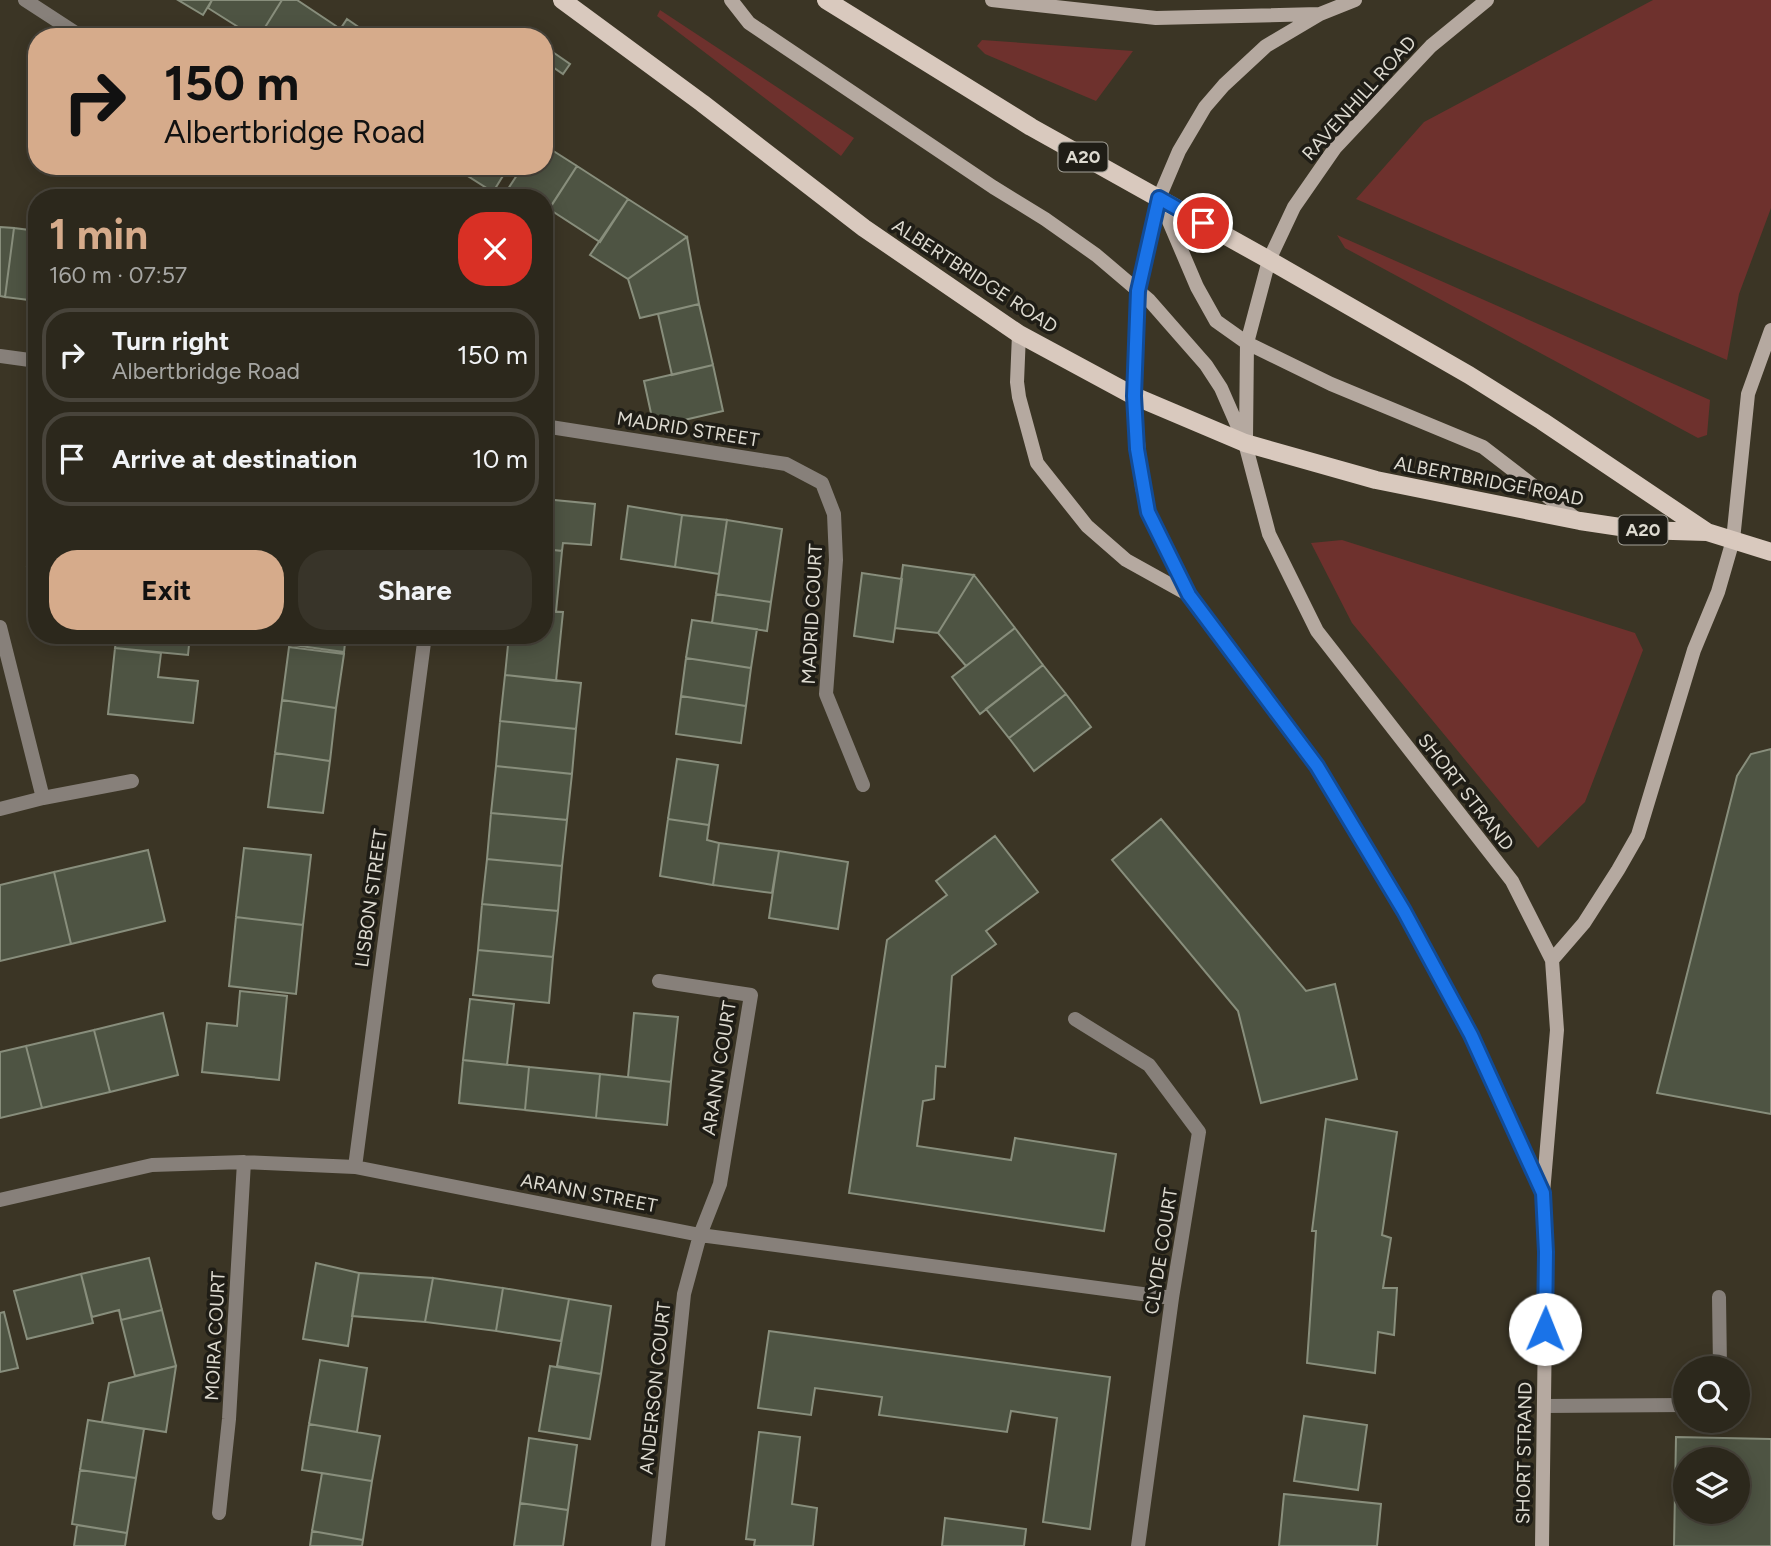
<!DOCTYPE html>
<html lang="en">
<head>
<meta charset="utf-8">
<style>
	:root { --surface:#2c281c; --page:#383429; --text:#f1f3f6; --muted:#a6a6a3; --line:#48443b; --accent:#d6ab8b }
	body { margin:0; font-family:Figtree,sans-serif; background:var(--page); color:var(--text); height:100vh; display:flex; flex-direction:column; font-size:26px; white-space:nowrap }
	* { box-sizing:border-box; margin:0 }
	p { font-size:23px; color:var(--muted) }
	.icon { flex:none; width:38px; height:38px; fill:none; stroke:currentColor; stroke-width:2; stroke-linecap:round; stroke-linejoin:round }
	.map { position:relative; flex:1; overflow:hidden }
	.side { position:absolute; left:28px; top:189px; width:525px; height:455px; display:flex; flex-direction:column; background:var(--surface); border-radius:28px; box-shadow:0 4px 18px #0003,0 0 0 2px var(--line) }
	.side>* { flex:none }
	.banner { position:absolute; left:28px; top:28px; width:525px; height:147px; border-radius:28px; box-shadow:0 4px 18px #0003,0 0 0 2px var(--line); background:#d6ab8b; color:#111; overflow:hidden }
	.fabs { position:absolute; left:1673px; top:1356px; display:grid; gap:14px }
	.fabs a { display:grid; place-items:center; width:77px; height:77px; border-radius:50%; background:var(--surface); box-shadow:0 4px 18px #0003,0 0 0 2px var(--line); font-size:35px }
	.pin { position:absolute; display:grid; place-items:center; width:60px; height:60px; color:#fff; margin:-30px; border:4px solid #fff; border-radius:50%; box-shadow:0 2px 7px #0007 }
	.me { position:absolute; width:77px; margin:-38px; rotate:1deg; stroke-linejoin:round; filter:drop-shadow(0 0 5px #0008) }
	.turn { display:flex; align-items:center; gap:24px; height:147px; padding:0 21px; font-size:32px }
	.turn .icon { width:91px; height:91px; stroke-width:2.5 }
	.turn b { display:block; font-size:49px; line-height:60px }
	.round { display:grid; place-items:center; flex:none; width:74px; height:74px; border-radius:28px; background:var(--page) }
	.headline { display:flex; align-items:center; justify-content:space-between; height:119px; padding:0 21px }
	h1 { font-size:42px; font-weight:700; line-height:52px; color:var(--accent) }
	.button { display:flex; gap:14px; margin-top:auto; padding:14px 21px }
	.button a { flex:1; height:80px; border-radius:28px; background:var(--accent); color:#111; font-size:28px; font-weight:700; line-height:80px; text-align:center }
	.button a+a { background:var(--page); color:var(--text) }
	ul { padding:0; list-style:none }
	li { display:flex; align-items:center; gap:21px; height:94px; margin:0 14px 10px; padding:0 7px; border:4px solid var(--line); border-radius:28px }
	li div { flex:1 }
	li b { display:block; font-size:26px }
	li em { font-style:normal }
	.map>svg:first-child { display:block }
	.green { fill:#6e312d }
	.building { fill:#4e5443; stroke:#888e7c; stroke-width:2; fill-rule:evenodd }
	.lines { fill:none; stroke-linecap:round; stroke-linejoin:round }
	.lane { stroke:#87807a; stroke-width:14 }
	.street { stroke:#87807a; stroke-width:14 }
	.secondary { stroke:#b5a9a0; stroke-width:14 }
	.primary { stroke:#d9c9be; stroke-width:18 }
	.route-casing { stroke:#114b97; stroke-width:18 }
	.route { stroke:#1a73e8; stroke-width:12 }
	.labels { text-anchor:middle; dominant-baseline:central; stroke-width:7; stroke-linejoin:round; paint-order:stroke }
	.shield { fill:#1f1d16; stroke:#a4a198; stroke-width:2 }
	.shield-label { font-size:18px; font-weight:bold; fill:#dddad0 }
	.street-label { font-size:19px; fill:#dddad0; stroke:#1f1d16 }
</style>
</head>
<body>
<div class="map">
<svg width="1771" height="1546" viewBox="0 0 1771 1546">
	<rect width="100%" height="100%" fill="#3b3525"/>
	<!-- green -->
	<path class="green" d="M1653,0H1771V208L1739,294L1727,360L1356,199L1424,122Z
		M660,10L854,138L841,156L657,16Z
		M982,40L1133,51L1096,101L985,54L977,46Z
		M1337,235L1710,400L1707,435L1698,438L1345,248Z
		M1342,540L1635,633L1643,650L1585,802L1538,848L1352,623L1311,543Z"/>
	<!-- building -->
	<path class="building" d="M178,0H212L203,15Z
		M212,0H282L259,37H254L208,8Z
		M282,0H297L336,26L329,37H259Z
		M347,19L373,37H335Z
		M544,46L570,64L563,74L544,61Z
		M544,145L577,166L544,217V198H502L523,166H544Z
		M452,166H509L493,192Z
		M577,166L628,199L600,242L549,209Z
		M628,199L687,237L628,279L590,255Z
		M0,227L14,228L5,297L0,296Z
		M14,228L37,231V301L5,297Z
		M687,237L699,304L640,318L628,279Z
		M699,304L713,365L672,375L658,314Z
		M713,365L723,411L654,427L644,381Z
		M544,499L595,504L591,545L563,543L562,551L544,549Z
		M37,502V568L27,566Z
		M628,506L682,515L675,567L621,559Z
		M682,515L727,520L719,574L675,567Z
		M727,520L782,529L771,602L716,594Z
		M544,549L562,551L556,612L544,611Z
		M903,565L974,575L938,633L895,628Z
		M862,573L902,579L893,642L854,636Z
		M974,575L1015,628L966,666L938,633Z
		M716,594L771,602L767,631L712,623Z
		M544,611L563,612L556,681L505,675L509,635H544Z
		M692,620L757,629L751,668L686,658Z
		M1015,628L1043,665L980,714L952,677Z
		M117,635H190L188,655L115,648Z
		M279,635H346L344,652L278,643Z
		M289,647L344,654L336,708L282,700Z
		M115,648L161,653L158,677L198,681L193,723L108,714Z
		M686,658L751,668L746,706L681,696Z
		M1043,665L1066,694L1009,738L986,709Z
		M505,675L581,683L576,729L500,721Z
		M1066,694L1091,727L1034,771L1009,738Z
		M681,696L746,706L741,743L676,734Z
		M282,700L336,708L330,761L275,753Z
		M500,721L576,729L572,774L496,766Z
		M1771,749V1114L1657,1093L1737,776L1751,754Z
		M275,753L330,761L323,813L268,807Z
		M677,759L718,765L709,825L668,819Z
		M496,766L572,774L567,820L491,813Z
		M491,813L567,820L562,866L487,859Z
		M668,819L709,825L707,840L719,843L713,885L660,876Z
		M1161,819L1306,991L1335,984L1357,1079L1261,1103L1238,1011L1112,860Z
		M995,836L1038,892L986,931L996,944L952,976L945,1067L936,1066L934,1099L923,1101L917,1146L1011,1160L1015,1138L1116,1154L1104,1231L849,1193L887,940L947,895L936,881Z
		M719,843L779,851L772,893L713,885Z
		M244,848L311,855L303,925L236,917Z
		M148,850L165,921L71,944L54,872Z
		M779,851L848,862L838,929L769,918Z
		M487,859L562,866L558,911L482,904Z
		M54,872L71,944L0,961V885Z
		M482,904L558,911L553,957L478,950Z
		M236,917L303,925L296,994L229,986Z
		M478,950L553,957L549,1003L473,995Z
		M240,991L287,996L279,1080L202,1072L207,1023L237,1026Z
		M470,999L514,1004L507,1065L463,1060Z
		M163,1013L178,1075L110,1092L94,1030Z
		M634,1013L678,1017L671,1082L628,1077Z
		M94,1030L110,1092L42,1108L26,1046Z
		M26,1046L42,1108L0,1118V1052Z
		M463,1060L529,1067L525,1110L459,1103Z
		M529,1067L600,1074L596,1118L525,1110Z
		M600,1074L671,1082L667,1125L596,1118Z
		M1326,1119L1397,1132L1382,1235L1391,1238L1383,1288H1397L1394,1335L1378,1332L1375,1373L1307,1363L1316,1231H1312Z
		M149,1258L162,1310L121,1320L119,1310L92,1317L81,1274Z
		M316,1263L359,1273L348,1346L303,1339Z
		M359,1273L433,1278L425,1322L352,1316Z
		M81,1274L93,1323L27,1339L14,1291Z
		M433,1278L503,1288L496,1331L425,1322Z
		M503,1288L569,1299L561,1341L496,1331Z
		M569,1299L611,1306L601,1374L557,1366Z
		M162,1310L176,1366L135,1376L121,1320Z
		M4,1312L18,1368L0,1372V1313Z
		M769,1331L1110,1377L1090,1529L1043,1522L1057,1418L1011,1411L1007,1432L879,1415L882,1397L815,1388L811,1415L758,1408Z
		M320,1360L367,1368L357,1432L309,1424Z
		M176,1366L166,1432L102,1422L109,1383Z
		M550,1366L601,1374L590,1439L539,1431Z
		M1304,1416L1367,1425L1358,1490L1294,1481Z
		M88,1420L144,1429L136,1478L80,1470Z
		M309,1424L380,1436L372,1481L302,1470Z
		M759,1432L800,1437L792,1504L817,1508L813,1546H754L755,1540L746,1539Z
		M1676,1437L1771,1439V1546H1674ZM1685,1460H1738V1512H1685Z
		M529,1438L577,1445L568,1510L520,1503Z
		M80,1470L136,1478L127,1533L72,1524Z
		M322,1473L372,1481L363,1540L312,1531Z
		M1284,1494L1381,1504L1377,1546H1279Z
		M520,1503L568,1510L563,1546H514Z
		M945,1518L1026,1529L1024,1546H942Z
		M77,1525L127,1533L125,1546H74Z
		M312,1531L363,1540L362,1546H310Z"/>
	<g class="lines">
		<!-- lane -->
		<path class="lane" d="M1719,1297L1720,1368
			M1544,1406L1685,1405"/>
		<!-- street -->
		<path class="street" d="M25,0L82,37
			M0,356L37,361
			M544,426L786,464L822,483L834,514L836,560L826,694L863,785
			M0,627L43,798
			M0,809L43,798L132,781
			M1075,1019L1149,1065L1199,1132L1172,1298L1138,1546
			M355,1167L425,635
			M0,1200L152,1165L244,1162L355,1167L700,1235L1172,1298
			M219,1513L229,1419L244,1162
			M658,1546L684,1294L700,1235L720,1184L751,995L659,981"/>
		<!-- secondary -->
		<path class="secondary" d="M731,0L749,23L993,187L1045,219L1096,255L1149,300L1206,365L1221,388L1245,443L1269,534L1317,631L1512,881L1552,960L1557,1030L1543,1193L1546,1252L1542,1546
			M992,0L1156,18L1319,14
			M1355,0L1320,14L1266,46L1224,85L1205,107L1179,151L1159,198L1138,291L1134,396L1142,487L1148,512L1189,595L1317,766L1404,911L1471,1035L1542,1192
			M1159,198L1197,287L1216,321L1247,343L1331,384L1483,447L1579,521
			M1019,334L1017,382L1019,397L1037,463L1087,526L1126,560L1189,595
			M1246,438L1247,343L1269,260L1294,207L1335,148L1431,46L1487,0
			M1552,960L1584,923L1618,870L1638,835L1694,650L1718,592L1733,540L1748,394L1771,330"/>
		<!-- primary -->
		<path class="primary" d="M562,0L702,103L864,228L1019,334L1134,396L1245,443L1376,480L1580,521L1640,530L1707,532L1771,552
			M826,0L1031,127L1269,260L1469,375L1542,421L1707,532"/>
	</g>
	<g class="lines">
		<defs>
			<path id="route" d="M1203,223L1159,198L1138,291L1134,396L1137,449L1148,512L1189,595L1317,766L1404,911L1471,1035L1543,1193L1546,1252L1545,1329"/>
		</defs>
		<!-- route casing -->
		<use href="#route" class="route-casing"/>
		<!-- route -->
		<use href="#route" class="route"/>
	</g>
	<g class="labels">
		<!-- shield labels -->
		<g class="shield">
			<rect x="1058.5" y="142.5" width="49" height="29" rx="5"/>
			<rect x="1618.5" y="515.5" width="49" height="29" rx="5"/>
		</g>
		<g class="shield-label">
			<text x="1083" y="157">A20</text>
			<text x="1643" y="530">A20</text>
		</g>
		<!-- street labels -->
		<g class="street-label">
			<text transform="translate(1359 98) rotate(-48)">RAVENHILL ROAD</text>
			<text transform="translate(975 276) rotate(33)">ALBERTBRIDGE ROAD</text>
			<text transform="translate(688 429) rotate(9)">MADRID STREET</text>
			<text transform="translate(1489 481) rotate(11)">ALBERTBRIDGE ROAD</text>
			<text transform="translate(812 614) rotate(-87)">MADRID COURT</text>
			<text transform="translate(1466 792) rotate(52)">SHORT STRAND</text>
			<text transform="translate(371 898) rotate(-82)">LISBON STREET</text>
			<text transform="translate(719 1068) rotate(-81)">ARANN COURT</text>
			<text transform="translate(589 1193) rotate(11)">ARANN STREET</text>
			<text transform="translate(1161 1251) rotate(-81)">CLYDE COURT</text>
			<text transform="translate(215 1336) rotate(-87)">MOIRA COURT</text>
			<text transform="translate(655 1388) rotate(-84)">ANDERSON COURT</text>
			<text transform="translate(1524 1453) rotate(-89)">SHORT STRAND</text>
		</g>
	</g>
</svg>
<div class="fabs">
<a><svg class="icon" aria-label="search" viewBox="0 0 24 24"><circle cx="10" cy="10" r="6"/><path d="M15 15l6 6"/></svg></a>
<a><svg class="icon" aria-label="layers" viewBox="0 0 24 24"><path d="M12 4l9 5-9 5-9-5zM3 14l9 5 9-5"/></svg></a>
</div>
<div class="pin" style="left:1203px;top:223px;background:#d93025"><svg class="icon" aria-label="arrive" viewBox="0 0 24 24"><path d="M6 21V4h12l-3 4 3 4H6"/></svg></div>
<svg class="me" style="left:1545px;top:1329px" viewBox="-20 -20 40 40"><circle r="19" fill="#fff"/><path d="M0-13L10 11 0 6-10 11z" fill="#1a73e8"/></svg>
<div class="banner">
<div class="turn"><svg class="icon" aria-label="right" viewBox="0 0 24 24"><path d="M7 20v-9h11M14 6l5 5-5 5"/></svg><div><b>150 m</b>Albertbridge Road</div></div>
</div>
<section class="side">
<div class="headline"><div><h1>1 min</h1><p>160 m · 07:57</p></div><a class="round" style="background:#d93025;color:#fff"><svg class="icon" aria-label="close" viewBox="0 0 24 24"><path d="M6 6l12 12M18 6L6 18"/></svg></a></div>
<ul>
<li><svg class="icon" aria-label="right" viewBox="0 0 24 24"><path d="M7 20v-9h11M14 6l5 5-5 5"/></svg><div><b>Turn right</b><p>Albertbridge Road</p></div><em>150 m</em></li>
<li><svg class="icon" aria-label="arrive" viewBox="0 0 24 24"><path d="M6 21V4h12l-3 4 3 4H6"/></svg><div><b>Arrive at destination</b></div><em>10 m</em></li>
</ul>
<div class="button"><a>Exit</a><a>Share</a></div>
</section>
</div>
</body>
</html>
